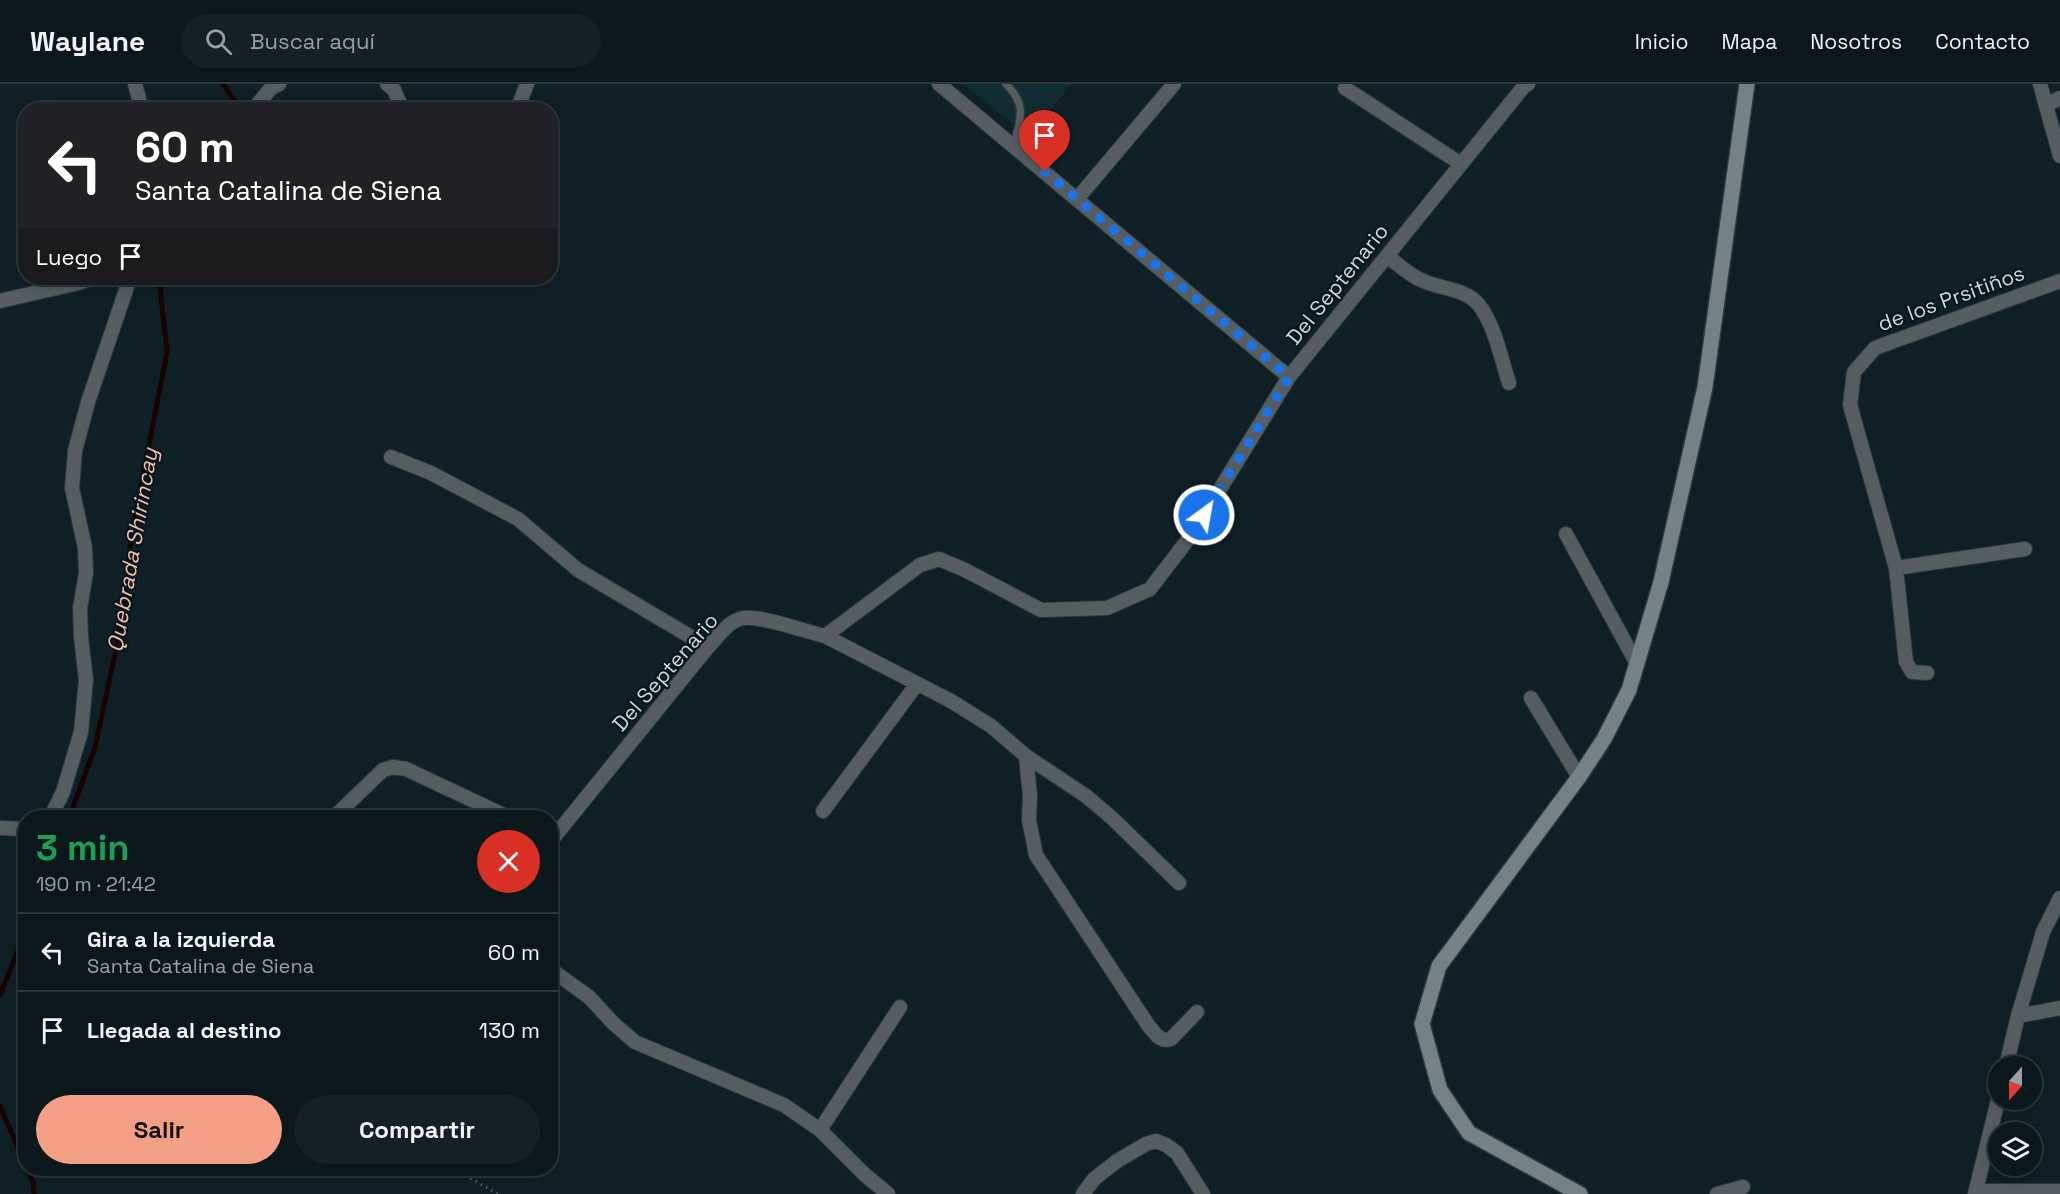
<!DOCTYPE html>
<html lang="es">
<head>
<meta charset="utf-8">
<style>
	:root { --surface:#0a181c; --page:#132125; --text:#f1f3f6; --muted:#99a0a3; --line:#2a373b; --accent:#f39f85 }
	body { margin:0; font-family:"Space Grotesk",sans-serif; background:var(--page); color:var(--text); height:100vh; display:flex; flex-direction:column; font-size:22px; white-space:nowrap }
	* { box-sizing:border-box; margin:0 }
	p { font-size:20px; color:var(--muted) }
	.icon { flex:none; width:33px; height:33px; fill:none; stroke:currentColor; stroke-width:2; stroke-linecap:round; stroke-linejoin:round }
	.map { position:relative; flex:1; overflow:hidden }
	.sheet { position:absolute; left:18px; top:726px; width:540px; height:366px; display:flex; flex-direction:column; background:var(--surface); border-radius:24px; box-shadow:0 3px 15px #0003,0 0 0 2px var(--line) }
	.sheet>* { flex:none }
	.top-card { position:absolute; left:18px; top:18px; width:540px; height:183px; border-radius:24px; box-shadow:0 3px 15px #0003,0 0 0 2px var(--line); background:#202124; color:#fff; overflow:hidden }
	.needle { width:39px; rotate:201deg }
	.fabs { position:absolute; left:1988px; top:972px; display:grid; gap:12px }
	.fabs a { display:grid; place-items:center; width:54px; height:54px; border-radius:50%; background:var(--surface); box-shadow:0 3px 15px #0003,0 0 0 2px var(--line); font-size:30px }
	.pin { position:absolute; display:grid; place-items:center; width:51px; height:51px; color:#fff; margin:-62px -26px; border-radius:50% 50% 50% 0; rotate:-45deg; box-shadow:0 0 6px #0007 }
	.pin .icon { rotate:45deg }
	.me { position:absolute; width:66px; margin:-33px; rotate:32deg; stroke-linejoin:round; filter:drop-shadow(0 0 4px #0008) }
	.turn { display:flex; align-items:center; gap:21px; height:126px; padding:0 18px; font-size:27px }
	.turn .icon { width:78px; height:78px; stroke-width:2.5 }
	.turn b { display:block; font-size:42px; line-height:51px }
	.then { display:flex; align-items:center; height:57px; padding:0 18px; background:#0003; gap:12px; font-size:22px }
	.round { display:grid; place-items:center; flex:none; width:63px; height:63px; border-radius:32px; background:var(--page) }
	.overview { display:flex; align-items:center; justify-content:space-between; height:102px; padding:0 18px }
	h1 { font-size:36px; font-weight:600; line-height:45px; color:#1e9e55 }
	.primary-button { display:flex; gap:12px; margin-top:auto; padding:12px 18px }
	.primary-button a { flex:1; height:69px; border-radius:36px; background:var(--accent); color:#111; font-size:24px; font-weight:600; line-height:69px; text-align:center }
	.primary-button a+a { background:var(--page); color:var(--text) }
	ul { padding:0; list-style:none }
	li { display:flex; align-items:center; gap:18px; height:78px; padding:0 18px; border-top:2px solid var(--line) }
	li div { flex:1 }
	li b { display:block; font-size:22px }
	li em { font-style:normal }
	header { display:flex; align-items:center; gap:36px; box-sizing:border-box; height:84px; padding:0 30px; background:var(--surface); border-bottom:2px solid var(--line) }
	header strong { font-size:28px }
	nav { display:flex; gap:33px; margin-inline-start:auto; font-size:21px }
	.search { width:420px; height:54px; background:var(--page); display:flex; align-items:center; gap:15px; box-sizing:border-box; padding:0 21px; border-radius:33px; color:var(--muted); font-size:22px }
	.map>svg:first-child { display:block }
	.built { fill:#102c32 }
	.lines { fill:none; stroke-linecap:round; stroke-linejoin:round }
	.stream { stroke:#180200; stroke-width:5 }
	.lane-casing { stroke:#293a3f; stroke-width:10 }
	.street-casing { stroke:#293a3f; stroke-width:16 }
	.secondary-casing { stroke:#293a3f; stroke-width:18 }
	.path { stroke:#4f5e63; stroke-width:3; stroke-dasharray:1.5 4.5; stroke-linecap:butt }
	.lane { stroke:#555d60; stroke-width:7 }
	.street { stroke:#555d60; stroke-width:14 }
	.secondary { stroke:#748286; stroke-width:15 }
	.route { stroke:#1a73e8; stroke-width:10; stroke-dasharray:0 18 }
	.labels { text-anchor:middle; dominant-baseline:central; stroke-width:4.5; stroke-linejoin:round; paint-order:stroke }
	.street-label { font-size:21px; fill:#ced9dc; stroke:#05171c }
	.water-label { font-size:22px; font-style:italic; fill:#fabba9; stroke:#05171c }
</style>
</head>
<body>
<header>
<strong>Waylane</strong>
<div class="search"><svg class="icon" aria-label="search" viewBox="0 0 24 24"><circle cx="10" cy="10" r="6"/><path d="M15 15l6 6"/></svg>Buscar aquí</div>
<nav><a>Inicio</a><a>Mapa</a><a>Nosotros</a><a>Contacto</a></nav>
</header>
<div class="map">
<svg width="2060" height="1110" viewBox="0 0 2060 1110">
	<rect width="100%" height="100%" fill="#0e2025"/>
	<!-- built -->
	<path class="built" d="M963,0H1072L1028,52Z"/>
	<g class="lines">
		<!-- stream -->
		<path class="stream" d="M223,0L241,26
			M69,734L95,663L118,556L132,449L167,268L159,194
			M0,911L26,847
			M0,1022L26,1082
			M27,1084L33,1098L34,1110"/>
		<defs>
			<path id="lane" d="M1006,0C1028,22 1020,35 1014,62"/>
			<path id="street" d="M135,0L142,26
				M387,0L394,6L403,26
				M939,0L1289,293
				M2040,0L2060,72
				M1345,4L1461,80
				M2046,21L2060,14
				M253,26L271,4L279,0
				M517,26L527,0
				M1077,115L1174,0
				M1387,172C1398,180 1408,190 1421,196C1439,205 1466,204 1479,221C1495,242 1501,274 1509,299
				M0,217L74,200L93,194
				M391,373L431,389L518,435L578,486L708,563
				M1566,450L1637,580
				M1896,484L2025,465
				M825,552L951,617L991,642L1026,672L1030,712L1029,736L1036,771L1148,941C1155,949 1160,959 1171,955L1197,928
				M1927,589L1912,588L1906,578L1896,484L1850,321L1854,288L1875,264L2060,197
				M1531,614L1579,693
				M1026,672L1086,712L1112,734L1179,799
				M823,727L917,600
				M47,734L51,732L63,708L81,648L86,596L81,553L80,524L86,489L85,464L72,404L75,367L88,318L130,194
				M333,734L383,686L393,683L406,685L510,734
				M0,744L26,745
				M550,758L708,563C718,553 728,537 743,534C760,531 807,548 825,552L920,481L939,475L965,486L1041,526L1107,524L1150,505L1193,449L1289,293L1525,1L1528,0
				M550,888L557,890L589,913L613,939L635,958L784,1021L820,1046L864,1090L888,1110
				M2018,932L2060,924
				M2006,982L2018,932L2043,848L2060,814
				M820,1046L900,923
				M1976,1107H2060
				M1083,1110L1094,1095L1117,1077L1146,1060L1156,1057L1166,1061L1177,1069L1203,1110
				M1717,1110L1743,1103
				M1975,1110L1998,1016"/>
			<path id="secondary" d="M1580,1110L1469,1049L1440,1006L1422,940L1439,882L1579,693L1604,655L1629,606L1661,498L1705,303L1747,0"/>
		</defs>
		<!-- lane casing -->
		<use href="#lane" class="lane-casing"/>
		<!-- street casing -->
		<use href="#street" class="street-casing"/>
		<!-- secondary casing -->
		<use href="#secondary" class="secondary-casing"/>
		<!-- path -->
		<path class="path" d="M430,1084L463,1090L498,1110"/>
		<!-- lane -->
		<use href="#lane" class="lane"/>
		<!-- street -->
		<use href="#street" class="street"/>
		<!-- secondary -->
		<use href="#secondary" class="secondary"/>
	</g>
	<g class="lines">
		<!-- route -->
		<path class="route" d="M1045,88L1289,293L1204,431"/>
	</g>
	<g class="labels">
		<!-- street labels -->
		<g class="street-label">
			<text transform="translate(1337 200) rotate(-51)">Del Septenario</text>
			<text transform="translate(1951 214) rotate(-20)">de los Prsitiños</text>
			<text transform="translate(665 588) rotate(-49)">Del Septenario</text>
		</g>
		<!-- water labels -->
		<g class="water-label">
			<text transform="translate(132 466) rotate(-80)">Quebrada Shirincay</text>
		</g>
	</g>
</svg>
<div class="fabs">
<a><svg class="needle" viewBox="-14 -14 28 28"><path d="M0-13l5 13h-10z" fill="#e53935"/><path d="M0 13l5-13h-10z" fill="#99a0a3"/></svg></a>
<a><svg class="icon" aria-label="layers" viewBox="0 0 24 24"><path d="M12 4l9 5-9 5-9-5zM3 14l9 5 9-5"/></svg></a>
</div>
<div class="pin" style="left:1045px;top:88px;background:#d93025"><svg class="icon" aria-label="arrive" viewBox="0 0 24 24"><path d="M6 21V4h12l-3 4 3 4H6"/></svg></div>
<svg class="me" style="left:1204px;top:431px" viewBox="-20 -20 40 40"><circle r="17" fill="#1a73e8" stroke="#fff" stroke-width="3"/><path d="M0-11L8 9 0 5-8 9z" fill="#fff"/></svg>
<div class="top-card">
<div class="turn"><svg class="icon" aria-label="left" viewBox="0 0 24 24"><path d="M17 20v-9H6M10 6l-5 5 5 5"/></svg><div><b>60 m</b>Santa Catalina de Siena</div></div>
<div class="then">Luego<svg class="icon" aria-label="arrive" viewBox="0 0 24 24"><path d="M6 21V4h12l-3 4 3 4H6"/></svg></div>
</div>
<section class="sheet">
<div class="overview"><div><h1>3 min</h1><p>190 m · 21:42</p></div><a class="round" style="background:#d93025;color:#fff"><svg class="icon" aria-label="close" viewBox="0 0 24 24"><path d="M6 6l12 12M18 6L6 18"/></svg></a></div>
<ul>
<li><svg class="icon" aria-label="left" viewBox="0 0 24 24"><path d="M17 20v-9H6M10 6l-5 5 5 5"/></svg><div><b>Gira a la izquierda</b><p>Santa Catalina de Siena</p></div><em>60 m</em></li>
<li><svg class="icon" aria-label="arrive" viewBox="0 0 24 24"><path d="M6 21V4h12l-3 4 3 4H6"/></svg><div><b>Llegada al destino</b></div><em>130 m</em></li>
</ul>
<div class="primary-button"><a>Salir</a><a>Compartir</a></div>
</section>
</div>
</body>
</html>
